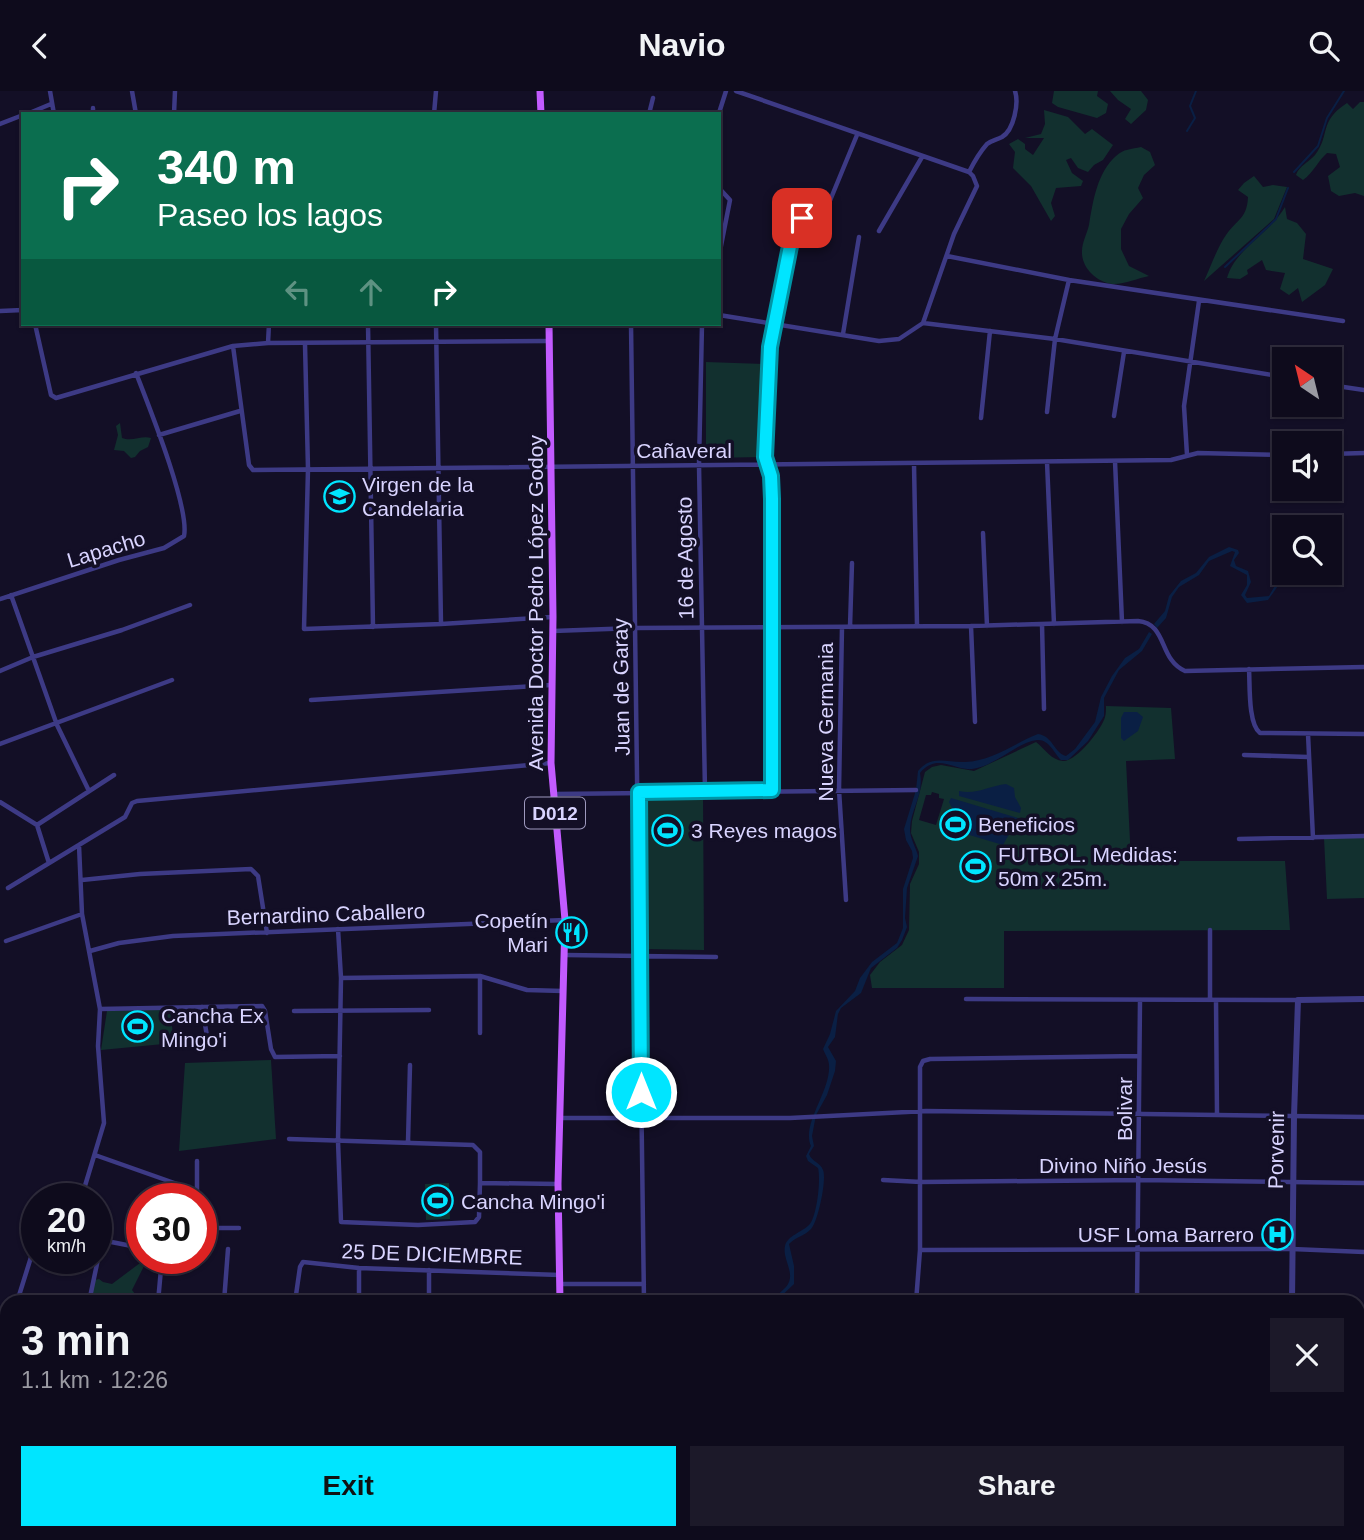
<!DOCTYPE html>
<html lang="en">
<head>
<meta charset="utf-8">
<style>
	:root { --surface:#0e0b1c; --page:#1c1929; --text:#f1f3f6; --muted:#9b9ba3; --line:#2e2b3b; --accent:#00e5ff }
	body { margin:0; font-family:Arial,sans-serif; background:var(--page); color:var(--text); height:100vh; display:flex; flex-direction:column; font-size:26px; white-space:nowrap }
	* { box-sizing:border-box; margin:0 }
	p { font-size:23px; color:var(--muted) }
	.icon { flex:none; width:38px; height:38px; fill:none; stroke:currentColor; stroke-width:2; stroke-linecap:round; stroke-linejoin:round }
	.map { position:relative; flex:1; overflow:hidden }
	.details { position:absolute; left:0px; top:1204px; width:1365px; height:245px; display:flex; flex-direction:column; background:var(--surface); border-radius:21px 21px 0 0; box-shadow:0 2px 5px #0004,0 0 0 2px var(--line) }
	.details>* { flex:none }
	.banner { position:absolute; left:21px; top:21px; width:700px; height:214px; border-radius:0px; box-shadow:0 2px 5px #0004,0 0 0 2px var(--line); background:#0b6e4f; color:#fff; overflow:hidden }
	.needle { width:46px; rotate:325deg }
	.fabs { position:absolute; left:1272px; top:256px; display:grid; gap:14px }
	.fabs a { display:grid; place-items:center; width:70px; height:70px; border-radius:0px; background:var(--surface); box-shadow:0 2px 5px #0004,0 0 0 2px var(--line); font-size:35px }
	.speed { position:absolute; left:21px; top:1092px; display:flex; gap:14px; font-size:35px; font-weight:700; text-align:center }
	.speed>* { display:grid; place-content:center; width:91px; height:91px; border-radius:50%; background:var(--surface); box-shadow:0 2px 5px #0004,0 0 0 2px var(--line); line-height:1 }
	.speed small { font-size:18px; font-weight:400 }
	.speed .limit { border:10px solid #d22; background:#fff; color:#111 }
	.pin { position:absolute; display:grid; place-items:center; width:60px; height:60px; color:#fff; margin:-30px; border-radius:14px; box-shadow:0 4px 10px #0006 }
	.me { position:absolute; width:77px; margin:-38px; rotate:0deg; stroke-linejoin:round; filter:drop-shadow(0 0 5px #0008) }
	.turn { display:flex; align-items:center; gap:24px; height:147px; padding:0 21px; font-size:32px }
	.turn .icon { width:91px; height:91px; stroke-width:2.5 }
	.turn b { display:block; font-size:49px; line-height:60px }
	.lanes { display:flex; align-items:center; height:66px; padding:0 21px; background:#0003; justify-content:center; gap:35px; direction:ltr }
	.lanes .off { opacity:.35 }
	.round { display:grid; place-items:center; flex:none; width:74px; height:74px; border-radius:0px; background:var(--page) }
	.overview { display:flex; align-items:center; justify-content:space-between; height:119px; padding:0 21px }
	h1 { font-size:42px; font-weight:600; line-height:52px }
	.cta { display:flex; gap:14px; margin-top:auto; padding:14px 21px }
	.cta a { flex:1; height:80px; border-radius:0px; background:var(--accent); color:#111; font-size:28px; font-weight:600; line-height:80px; text-align:center }
	.cta a+a { background:var(--page); color:var(--text) }
	header { display:flex; justify-content:space-between; align-items:center; height:91px; padding:0 21px; background:var(--surface); font-size:32px; font-weight:600 }
	.map>svg:first-child { display:block }
	.green { fill:#12302f; fill-rule:evenodd }
	.water { fill:#0a1f44 }
	.lines { fill:none; stroke-linecap:round; stroke-linejoin:round }
	.stream { stroke:#0a1f44; stroke-width:2 }
	.minor { stroke:#3d3a85; stroke-width:4.5 }
	.tertiary { stroke:#3d3a85; stroke-width:6 }
	.primary { stroke:#c25bff; stroke-width:7 }
	.route-casing { stroke:#0095a6; stroke-width:18 }
	.route { stroke:#00e5ff; stroke-width:12 }
	.labels { text-anchor:middle; dominant-baseline:central; stroke-width:7; stroke-linejoin:round; paint-order:stroke }
	.shield { fill:#130f26; stroke:#9e99be; stroke-width:2 }
	.shield-label { font-size:19px; font-weight:bold; fill:#d9d4ff }
	.street-label { font-size:21px; fill:#d9d4ff; stroke:#130f26 }
	.poi-label { font-size:21px; fill:#d9d4ff; stroke:#130f26; text-anchor:start }
</style>
</head>
<body>
<header><svg class="icon" aria-label="back" viewBox="0 0 24 24"><path d="M15 5l-7 7 7 7"/></svg>Navio<svg class="icon" aria-label="search" viewBox="0 0 24 24"><circle cx="10" cy="10" r="6"/><path d="M15 15l6 6"/></svg></header>
<div class="map">
<svg width="1364" height="1449" viewBox="0 0 1364 1449">
	<rect width="100%" height="100%" fill="#130f26"/>
	<!-- green -->
	<path class="green" d="M1054,0H1098L1097,5L1108,13L1106,22L1097,27L1058,16L1052,12Z
		M1110,0H1141L1148,9L1146,19L1131,33L1125,28L1131,18L1118,9Z
		M1360,11H1364V105L1355,102L1339,105L1331,100L1328,85L1340,76L1336,63L1327,62C1318,70 1313,82 1303,89L1296,84C1299,75 1309,71 1315,64C1331,43 1318,31 1347,12L1353,18Z
		M1044,19L1068,26L1085,43L1092,38L1113,54L1103,69L1094,74L1088,81L1078,77L1071,67L1066,69L1072,82L1083,90L1081,95L1056,97L1051,112L1055,125L1051,130L1031,95L1013,77L1015,61L1009,53L1018,48L1025,53V58L1033,64L1044,47H1025L1041,43L1045,33Z
		M1141,56L1150,61L1155,74L1144,84L1138,97L1143,107L1129,123L1121,138V158L1129,175L1149,185C1138,187 1123,194 1112,193C1096,191 1081,176 1082,160C1082,151 1087,143 1089,134C1093,110 1097,82 1116,65C1123,58 1132,58 1141,56Z
		M1254,85L1263,96L1273,94L1287,96L1274,128L1204,190C1211,175 1217,157 1226,144C1237,128 1247,128 1248,106L1238,99L1244,92Z
		M1285,116L1287,128L1297,132L1306,143L1303,168L1333,178L1325,194L1302,211L1298,197L1289,204L1280,198L1285,182L1266,179L1262,169L1247,179L1248,183L1240,188L1227,187C1235,158 1269,143 1285,116Z
		M706,271L767,273L762,316L763,366L706,367Z
		M120,332L122,347C132,351 142,344 151,347L148,356L140,360L135,366L131,367L124,360L114,359L118,344L116,335Z
		M1106,615L1171,617L1175,668L1126,670L1131,770H1285L1290,839L1004,840V897H872L870,884L880,871L902,854L909,839L910,793L919,773V761L911,742L912,730L925,681L932,676L941,674L974,680L1036,651C1045,658 1051,669 1063,670C1076,671 1102,638 1105,626C1106,623 1106,619 1106,615ZM932,701L939,703V707L944,708L936,734L919,729L926,704H931Z
		M703,703L704,859L643,858L641,704Z
		M1324,747H1364V807L1327,808Z
		M170,918L174,952L101,959L107,920Z
		M271,969L276,1048L179,1060L185,972Z
		M449,1092L450,1128L426,1129L425,1093Z
		M140,1172L144,1175L132,1199L135,1203L134,1211L104,1209L87,1211L94,1189L99,1188L103,1191L112,1193Z"/>
	<!-- water -->
	<path class="water" d="M1229,456L1238,459L1239,462L1234,469L1236,475L1248,480L1251,491L1245,504L1247,507L1269,505L1277,491L1288,481H1292L1280,492L1268,509L1247,512L1241,504L1247,494V484L1230,475L1235,461L1232,460L1209,470L1199,484L1179,496L1172,506L1166,527L1157,537L1154,533L1165,520L1169,505L1181,490L1196,482L1209,466Z
		M1149,541L1152,543L1142,560L1119,579L1104,607V625L1088,650L1068,669H1061C1054,662 1049,648 1037,649C1017,651 996,675 972,678C955,680 937,661 920,682C924,705 911,717 910,738C910,748 916,756 918,765L907,797L905,827L907,836L902,849L897,857L871,877L861,902L841,917L838,923L835,946L828,956L836,970L835,980L827,1004L816,1024L812,1045L814,1055L809,1063C812,1071 820,1071 823,1079C827,1088 818,1131 811,1138C805,1145 795,1146 789,1153L794,1175V1193L775,1211H770C775,1206 781,1201 786,1196C797,1183 782,1169 785,1155C787,1145 802,1141 809,1134C817,1126 821,1088 818,1077L808,1070L806,1065L811,1055C801,1033 831,1000 829,974C829,969 825,963 823,958L830,943L836,920L855,900L860,887L872,871L897,852L903,837V798L913,767L912,760L906,749L904,738L916,699L918,680C932,663 947,672 965,671C992,670 1015,652 1038,643C1053,645 1054,662 1066,665L1075,658L1095,631L1101,606L1112,585L1125,567L1139,558Z
		M1124,621H1137L1143,626L1138,640L1124,650L1121,647V627Z
		M1006,693L1014,697L1015,706L1021,717L1020,722L959,705V700C976,704 989,695 1006,693Z
		M951,707L1018,727L1003,754L966,743L967,738L961,725L955,723L949,711Z"/>
	<g class="lines">
		<!-- stream -->
		<path class="stream" d="M1187,40L1195,27L1190,15L1196,0
			M1294,81L1318,55L1327,27L1344,0
			M1225,176L1276,128L1288,97"/>
		<!-- minor -->
		<path class="minor" d="M50,0L54,23
			M132,0L136,23
			M93,17V23
			M719,22L726,0
			M27,23L51,13
			M174,23L175,0
			M434,23L436,0
			M649,23L653,7
			M0,33L23,24
			M969,81C974,71 979,62 987,53C992,49 996,49 1002,46C1014,39 1019,12 1015,0
			M719,97L730,109L719,165
			M879,140L922,66
			M947,165L1069,189L1343,230
			M0,220L23,219
			M719,224L879,250L899,248L923,232L954,143L977,95L973,85L969,81L736,0
			M923,232L1055,248L1284,286
			M35,233L51,304L56,307L233,255L268,252L549,250
			M368,233L373,536
			M436,233L441,533
			M631,233L644,1211
			M702,233L699,374L705,700
			M843,243L859,146
			M268,252L269,233
			M305,253L308,378L304,538L441,533L552,526
			M233,255L249,374L253,379L1171,369L1198,362L1284,364
			M1330,294L1364,299
			M1047,321L1055,248L1069,189
			M1114,325L1124,261
			M981,327L990,240
			M159,344L240,320
			M1330,363L1364,362
			M1187,364L1184,315L1199,210
			M1115,370L1122,531
			M1047,371L1054,533
			M914,373L917,534
			M983,442L987,535
			M11,504L57,634L89,700
			M0,508L119,469L164,457L184,445C190,417 148,313 136,282
			M1042,533L1044,618
			M971,535L975,631
			M842,536L839,699L846,809
			M850,536L852,472
			M553,540L635,537L971,535L1138,530C1168,533 1158,568 1185,580L1364,576
			M1249,578C1250,594 1248,633 1260,642L1364,643
			M0,580L33,566L122,539L190,514
			M311,609L551,594
			M1308,643L1313,747
			M0,653L172,589
			M1244,664L1308,666
			M772,699V408L771,385L765,366L773,231L797,129L802,127L816,133L822,129L857,44
			M554,703L916,699
			M0,711L37,734L49,772
			M37,734L114,684
			M1239,748L1364,745
			M79,754L82,823L100,918L262,915L265,920L271,958L275,966L340,965
			M82,789L140,783L251,778L258,785L267,842
			M8,797L125,726L132,712L137,710L551,672
			M338,838L341,887L338,1050L341,1131L418,1134L475,1131L479,1126L480,1092
			M1210,839V909
			M6,850L82,823
			M90,860L119,852L173,845L565,829
			M565,864L716,866
			M480,885V942
			M341,887L480,885L527,899L563,900
			M966,908L1298,909
			M1216,909L1217,1022
			M202,916L207,945
			M294,920L429,919
			M561,1027H790L926,1020L1364,1026
			M289,1048L473,1054L480,1061V1092L558,1093
			M408,1051L410,974
			M95,1064L197,1100
			M197,1070V1108
			M883,1089L921,1091L1140,1089L1364,1092
			M81,1108L104,1032L98,955L100,918
			M201,1137H239
			M96,1148L142,1157
			M920,1159L1292,1158L1364,1161
			M359,1177V1211
			M560,1193H644
			M17,1211L37,1147
			M89,1211L102,1149
			M158,1211L162,1167
			M224,1211L228,1158
			M295,1211L300,1176L303,1171L359,1177L560,1184
			M429,1211V1179
			M916,1211L920,1159V976L923,970L930,968L1139,965
			M1137,1211L1140,909
			M1358,1228L1364,1229
			M0,1282L7,1260
			M1358,1297H1364
			M1358,1366H1364
			M1358,1430H1364
			M1139,1442V1449
			M127,1449L128,1442
			M189,1449L190,1442
			M262,1449L263,1442
			M644,1449V1442
			M824,1449L826,1442
			M987,1449V1442"/>
		<!-- tertiary -->
		<path class="tertiary" d="M1292,1211L1294,1025L1298,909L1364,908
			M1291,1442V1449"/>
		<!-- primary -->
		<path class="primary" d="M540,0L541,23
			M549,233L553,526L551,672L565,829L558,1093L560,1211
			M567,1449V1442"/>
	</g>
	<g class="lines">
		<defs>
			<path id="route" d="M641,1001L639,701L772,699V408L771,385L765,366L770,256L794,135L797,129L802,127"/>
		</defs>
		<!-- route casing -->
		<use href="#route" class="route-casing"/>
		<!-- route -->
		<use href="#route" class="route"/>
	</g>
	<!-- icons -->
	<defs>
		<symbol id="school-ring" viewBox="-11 -11 22 22"><circle r="9.5" fill="#130f26" stroke="#00e5ff" stroke-width="1.5"/><path d="M0-5L7-2L0 1L-7-2ZM-4 1L0 2.5L4 1V4Q0 6-4 4Z" fill="#00e5ff"/></symbol>
		<symbol id="stadium-ring" viewBox="-11 -11 22 22"><circle r="9.5" fill="#130f26" stroke="#00e5ff" stroke-width="1.5"/><path d="M0-5a6.5 5 0 1 0 0 10a6.5 5 0 1 0 0-10ZM-3.5-1.8h7v3.6h-7Z" fill="#00e5ff"/></symbol>
		<symbol id="restaurant-ring" viewBox="-11 -11 22 22"><circle r="9.5" fill="#130f26" stroke="#00e5ff" stroke-width="1.5"/><path d="M-5-6h1v4h1v-4h1v4h1v-4h1v5L-1.5 .5V6h-2V.5L-5-1ZM5-6V6H3V1.5H1.5Q1.5-4 5-6Z" fill="#00e5ff"/></symbol>
		<symbol id="hospital-ring" viewBox="-11 -11 22 22"><circle r="9.5" fill="#130f26" stroke="#00e5ff" stroke-width="1.5"/><path d="M-5-5h3v3.5h4V-5h3V5h-3V1.5h-4V5h-3Z" fill="#00e5ff"/></symbol>
	</defs>
	<g fill-rule="evenodd">
		<use href="#school-ring" x="322" y="388" width="35" height="35"/>
		<use href="#stadium-ring" x="938" y="716" width="35" height="35"/>
		<use href="#stadium-ring" x="650" y="722" width="35" height="35"/>
		<use href="#stadium-ring" x="958" y="758" width="35" height="35"/>
		<use href="#restaurant-ring" x="554" y="824" width="35" height="35"/>
		<use href="#stadium-ring" x="120" y="918" width="35" height="35"/>
		<use href="#stadium-ring" x="420" y="1092" width="35" height="35"/>
		<use href="#hospital-ring" x="1260" y="1126" width="35" height="35"/>
	</g>
	<g class="labels">
		<!-- shield labels -->
		<rect class="shield" x="525" y="706.5" width="60" height="31" rx="5"/>
		<g class="shield-label">
			<text x="555" y="722">D012</text>
		</g>
		<!-- street labels -->
		<g class="street-label">
			<text x="684" y="359">Cañaveral</text>
			<text transform="translate(106 458) rotate(-17)">Lapacho</text>
			<text transform="translate(685 467) rotate(-91)">16 de Agosto</text>
			<text transform="translate(535 512) rotate(-90)">Avenida Doctor Pedro López Godoy</text>
			<text transform="translate(621 596) rotate(-91)">Juan de Garay</text>
			<text transform="translate(825 631) rotate(-90)">Nueva Germania</text>
			<text transform="translate(326 823) rotate(-2)">Bernardino Caballero</text>
			<text transform="translate(1124 1018) rotate(-90)">Bolivar</text>
			<text transform="translate(1276 1059) rotate(-89)">Porvenir</text>
			<text x="1123" y="1074">Divino Niño Jesús</text>
			<text transform="translate(432 1163) rotate(2)">25 DE DICIEMBRE</text>
		</g>
		<!-- poi labels -->
		<g class="poi-label">
			<text x="362" y="393">Virgen de la<tspan x="362" dy="24">Candelaria</tspan></text>
			<text x="978" y="733">Beneficios</text>
			<text x="691" y="739">3 Reyes magos</text>
			<text x="998" y="763">FUTBOL. Medidas:<tspan x="998" dy="24">50m x 25m.</tspan></text>
			<text x="548" y="829" text-anchor="end">Copetín<tspan x="548" dy="24">Mari</tspan></text>
			<text x="161" y="924">Cancha Ex<tspan x="161" dy="24">Mingo'i</tspan></text>
			<text x="461" y="1110">Cancha Mingo'i</text>
			<text x="1254" y="1143" text-anchor="end">USF Loma Barrero</text>
		</g>
	</g>
</svg>
<div class="fabs">
<a><svg class="needle" viewBox="-14 -14 28 28"><path d="M0-13l5 13h-10z" fill="#e53935"/><path d="M0 13l5-13h-10z" fill="#9b9ba3"/></svg></a>
<a><svg class="icon" aria-label="sound" viewBox="0 0 24 24"><path d="M4 9h4l5-4v14l-5-4H4zM17 9q2 3 0 6"/></svg></a>
<a><svg class="icon" aria-label="search" viewBox="0 0 24 24"><circle cx="10" cy="10" r="6"/><path d="M15 15l6 6"/></svg></a>
</div>
<div class="speed"><div>20<small>km/h</small></div><div class="limit">30</div></div>
<div class="pin" style="left:802px;top:127px;background:#d93025"><svg class="icon" aria-label="arrive" viewBox="0 0 24 24"><path d="M6 21V4h12l-3 4 3 4H6"/></svg></div>
<svg class="me" style="left:641px;top:1001px" viewBox="-20 -20 40 40"><circle r="17" fill="#00e5ff" stroke="#fff" stroke-width="3"/><path d="M0-11L8 9 0 5-8 9z" fill="#fff"/></svg>
<div class="banner">
<div class="turn"><svg class="icon" aria-label="right" viewBox="0 0 24 24"><path d="M7 20v-9h11M14 6l5 5-5 5"/></svg><div><b>340 m</b>Paseo los lagos</div></div>
<div class="lanes"><svg class="icon off" aria-label="left" viewBox="0 0 24 24"><path d="M17 20v-9H6M10 6l-5 5 5 5"/></svg><svg class="icon off" aria-label="ahead" viewBox="0 0 24 24"><path d="M12 20V5M6 11l6-6 6 6"/></svg><svg class="icon" aria-label="right" viewBox="0 0 24 24"><path d="M7 20v-9h11M14 6l5 5-5 5"/></svg></div>
</div>
<section class="details">
<div class="overview"><div><h1>3 min</h1><p>1.1 km · 12:26</p></div><a class="round"><svg class="icon" aria-label="close" viewBox="0 0 24 24"><path d="M6 6l12 12M18 6L6 18"/></svg></a></div>
<div class="cta"><a>Exit</a><a>Share</a></div>
</section>
</div>
</body>
</html>
